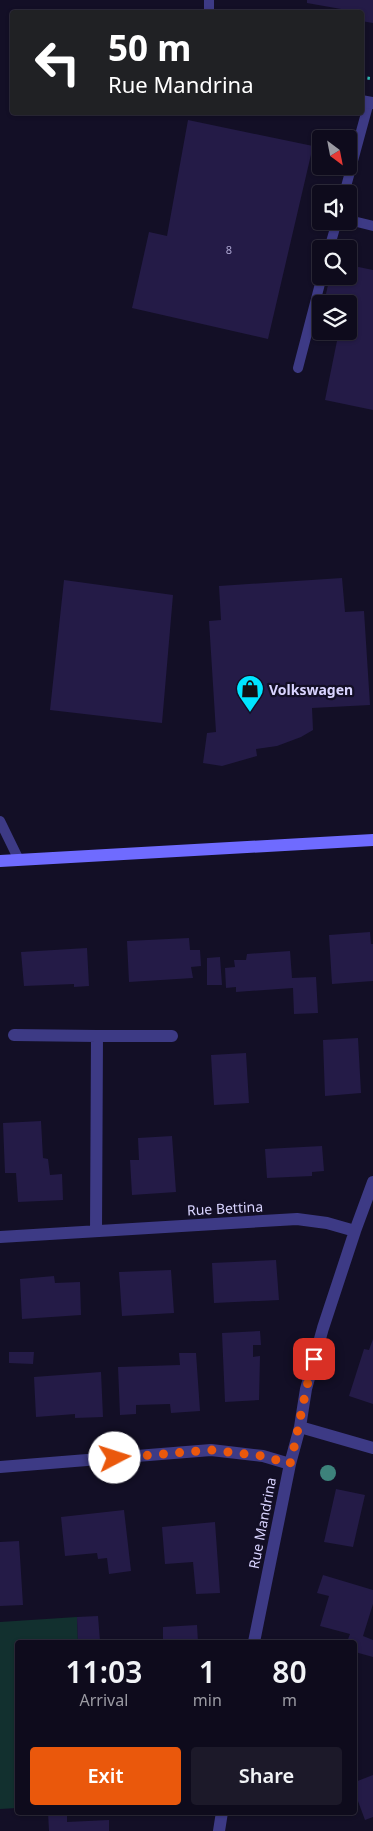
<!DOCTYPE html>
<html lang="en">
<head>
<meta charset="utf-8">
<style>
	:root { --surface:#0e0b1c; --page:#1c1929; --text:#f1f3f6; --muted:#9b9ba3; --line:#2e2b3b; --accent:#ea580c }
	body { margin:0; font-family:"Noto Sans",sans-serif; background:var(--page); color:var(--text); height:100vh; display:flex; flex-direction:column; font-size:19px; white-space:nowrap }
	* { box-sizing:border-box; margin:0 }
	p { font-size:16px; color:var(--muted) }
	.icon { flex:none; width:28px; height:28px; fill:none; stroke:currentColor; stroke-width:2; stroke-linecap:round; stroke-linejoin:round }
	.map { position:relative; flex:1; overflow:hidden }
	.panel { position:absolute; left:15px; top:1640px; width:342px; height:175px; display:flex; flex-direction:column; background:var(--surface); border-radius:5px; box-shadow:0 1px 4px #0004,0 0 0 1px var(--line) }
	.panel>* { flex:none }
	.guide { position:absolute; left:10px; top:10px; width:354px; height:105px; border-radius:5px; box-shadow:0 1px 4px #0004,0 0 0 1px var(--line); background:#202124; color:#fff; overflow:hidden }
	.needle { width:32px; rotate:148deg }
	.fabs { position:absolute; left:312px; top:130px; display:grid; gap:10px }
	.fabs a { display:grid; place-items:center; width:45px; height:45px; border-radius:5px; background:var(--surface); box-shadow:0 1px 4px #0004,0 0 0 1px var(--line); font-size:25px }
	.pin { position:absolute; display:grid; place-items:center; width:42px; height:42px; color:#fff; margin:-21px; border-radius:10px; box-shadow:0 2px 8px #0006 }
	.me { position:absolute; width:55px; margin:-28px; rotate:85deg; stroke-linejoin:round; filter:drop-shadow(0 0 4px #0008) }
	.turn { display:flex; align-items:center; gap:18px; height:105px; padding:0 15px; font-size:22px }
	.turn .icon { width:65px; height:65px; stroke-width:2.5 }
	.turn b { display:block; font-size:35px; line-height:42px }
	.eta { display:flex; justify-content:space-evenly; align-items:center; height:85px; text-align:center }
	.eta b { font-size:30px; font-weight:600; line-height:35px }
	.cta { display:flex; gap:10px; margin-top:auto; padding:10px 15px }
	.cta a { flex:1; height:58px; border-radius:5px; background:var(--accent); color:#fff; font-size:20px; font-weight:600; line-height:58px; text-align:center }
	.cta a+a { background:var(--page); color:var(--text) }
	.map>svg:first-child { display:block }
	.green { fill:#12302f }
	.building { fill:#241b47 }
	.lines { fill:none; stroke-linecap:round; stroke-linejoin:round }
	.path { stroke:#2fb8b0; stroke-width:3; stroke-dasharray:2.5 4; stroke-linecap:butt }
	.lane { stroke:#3d3a85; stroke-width:10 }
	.street { stroke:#3d3a85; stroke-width:12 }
	.secondary { stroke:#6f6bff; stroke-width:12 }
	.tree { fill:#3d827b }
	.route { stroke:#ea580c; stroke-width:9; stroke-dasharray:0 16.2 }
	.labels { text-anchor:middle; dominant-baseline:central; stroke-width:4.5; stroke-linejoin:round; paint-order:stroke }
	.number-label { font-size:11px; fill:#aca6d1 }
	.poi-label { font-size:14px; font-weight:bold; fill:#d9d4ff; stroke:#130f26; text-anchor:start }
	.street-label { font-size:14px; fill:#d9d4ff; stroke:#130f26 }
</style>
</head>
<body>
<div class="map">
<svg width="373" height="1831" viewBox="0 0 373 1831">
	<rect width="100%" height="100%" fill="#130f26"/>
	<!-- green -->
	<path class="green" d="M77,1617L78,1642H18L17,1808L0,1809V1622Z"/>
	<!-- building -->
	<path class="building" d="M307,0H373V23L361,21V12H340L341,9L307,3Z
		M188,120L313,146L268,339L132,308L149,232L167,236Z
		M349,265L373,270V410L325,400L339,331H349V304L324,303L330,276H349Z
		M342,578L345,612L364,611L370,705L312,708L313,730L301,737L277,746L256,749L257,756L222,766L203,763L207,733L216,732L209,621L221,620L219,586Z
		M64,580L173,595L162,723L50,710Z
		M370,932L371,944H373V981L332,984L329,935Z
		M189,938L190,950H200L201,966L191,967L193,978L129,982L127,941Z
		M87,948L89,986L74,987V984L24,986L21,952Z
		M290,951L292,978L316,977L318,1013L294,1014L293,988L236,992V987L226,988L225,968L235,967L234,960H246L247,954Z
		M220,957L222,985H207V958Z
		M358,1038L361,1093L325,1096L323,1040Z
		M246,1053L249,1103L214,1105L211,1055Z
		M41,1121L43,1158L48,1159L50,1175L62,1174L63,1200L18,1202L16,1173H5L3,1123Z
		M172,1136L176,1192L132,1195L130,1160H139L138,1138Z
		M322,1146L324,1171L312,1172V1176L267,1178L265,1149Z
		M276,1260L279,1300L214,1303L212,1263Z
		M171,1270L174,1313L122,1316L119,1272Z
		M54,1276L55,1283L80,1282L81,1315L22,1319L20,1279Z
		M260,1331L261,1345H253V1357L260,1356L259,1400L225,1402L222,1333Z
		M373,1339V1404L349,1396L364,1349L369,1350Z
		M9,1352H34L33,1364L9,1363Z
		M179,1353H196L200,1411L171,1413L170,1404L136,1405V1414L120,1415L118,1367L180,1365Z
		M101,1372L103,1417L75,1418V1414L36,1417L34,1377Z
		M336,1489L365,1495L353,1547L324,1542Z
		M124,1510L131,1571L109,1574L107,1558L98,1559L97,1553L65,1556L61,1517Z
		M215,1522L220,1593L196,1594L193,1562L165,1564L162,1527Z
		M19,1541L23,1605L0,1606V1542Z
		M323,1575L373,1590V1604L363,1636L373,1640V1657L355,1652V1642H347L350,1634L320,1626L329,1596L317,1593Z
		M98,1616L100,1641L78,1642L77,1617Z
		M197,1625L198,1642H163V1627Z
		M373,1775V1817L365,1820L355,1793V1782Z
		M48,1812H67V1822L109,1820V1831H49Z
		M278,1812H291L290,1816Z"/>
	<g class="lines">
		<!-- path -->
		<path class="path" d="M361,77L373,79"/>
		<!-- lane -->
		<path class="lane" d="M209,12V0
			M344,194L369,102
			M349,220L373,226
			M329,249L337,221
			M298,368L322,276
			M0,821L19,860"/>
		<!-- street -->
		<path class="street" d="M361,101L373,103
			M14,1035L97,1036
			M96,1231L97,1036H172
			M0,1237L297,1219L327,1223L355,1231
			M300,1427L373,1448
			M0,1467L211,1450L263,1456L290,1464
			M254,1642L290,1464L300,1427L306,1389L323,1328L355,1231L373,1182
			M219,1831L222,1812"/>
		<!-- secondary -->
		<path class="secondary" d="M0,861L373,840"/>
	</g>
	<!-- trees -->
	<circle class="tree" cx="328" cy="1473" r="8"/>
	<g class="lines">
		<!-- route -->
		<path class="route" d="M115,1458L211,1450L263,1456L290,1464C299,1429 304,1393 314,1359"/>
	</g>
	<!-- icons -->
	<defs>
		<symbol id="shop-pin" viewBox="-11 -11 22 30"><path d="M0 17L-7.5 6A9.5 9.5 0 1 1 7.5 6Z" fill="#00e5ff" stroke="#130f26"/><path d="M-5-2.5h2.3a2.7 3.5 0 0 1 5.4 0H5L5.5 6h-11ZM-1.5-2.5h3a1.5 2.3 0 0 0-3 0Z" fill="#111"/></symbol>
	</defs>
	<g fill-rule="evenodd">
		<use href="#shop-pin" x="234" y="673" width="32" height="43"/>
	</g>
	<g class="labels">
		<!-- number labels -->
		<g class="number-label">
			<text x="229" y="249">8</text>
		</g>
		<!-- poi labels -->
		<g class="poi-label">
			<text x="269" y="689">Volkswagen</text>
		</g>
		<!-- street labels -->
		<g class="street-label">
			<text transform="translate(225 1208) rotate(-3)">Rue Bettina</text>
			<text transform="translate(262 1523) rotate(-79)">Rue Mandrina</text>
		</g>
	</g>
</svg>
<div class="fabs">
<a><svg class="needle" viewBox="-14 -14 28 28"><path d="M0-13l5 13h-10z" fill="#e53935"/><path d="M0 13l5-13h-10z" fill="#9b9ba3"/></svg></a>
<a><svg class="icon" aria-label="sound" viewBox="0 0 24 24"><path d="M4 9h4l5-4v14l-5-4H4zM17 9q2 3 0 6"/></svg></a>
<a><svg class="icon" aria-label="search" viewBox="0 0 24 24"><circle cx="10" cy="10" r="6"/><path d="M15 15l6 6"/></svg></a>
<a><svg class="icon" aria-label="layers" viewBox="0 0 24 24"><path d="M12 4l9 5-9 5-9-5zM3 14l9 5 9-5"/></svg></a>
</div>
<div class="pin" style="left:314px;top:1359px;background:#d93025"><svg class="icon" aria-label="arrive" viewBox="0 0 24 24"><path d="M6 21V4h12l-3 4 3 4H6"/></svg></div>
<svg class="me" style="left:115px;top:1458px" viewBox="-20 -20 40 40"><circle r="19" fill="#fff"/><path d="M0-13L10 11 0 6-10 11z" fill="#ea580c"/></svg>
<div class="guide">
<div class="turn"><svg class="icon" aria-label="left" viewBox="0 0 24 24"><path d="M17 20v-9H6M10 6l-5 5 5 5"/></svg><div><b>50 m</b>Rue Mandrina</div></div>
</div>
<section class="panel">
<div class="eta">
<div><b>11:03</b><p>Arrival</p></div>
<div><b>1</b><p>min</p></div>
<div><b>80</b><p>m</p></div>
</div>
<div class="cta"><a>Exit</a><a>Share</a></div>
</section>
</div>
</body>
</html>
